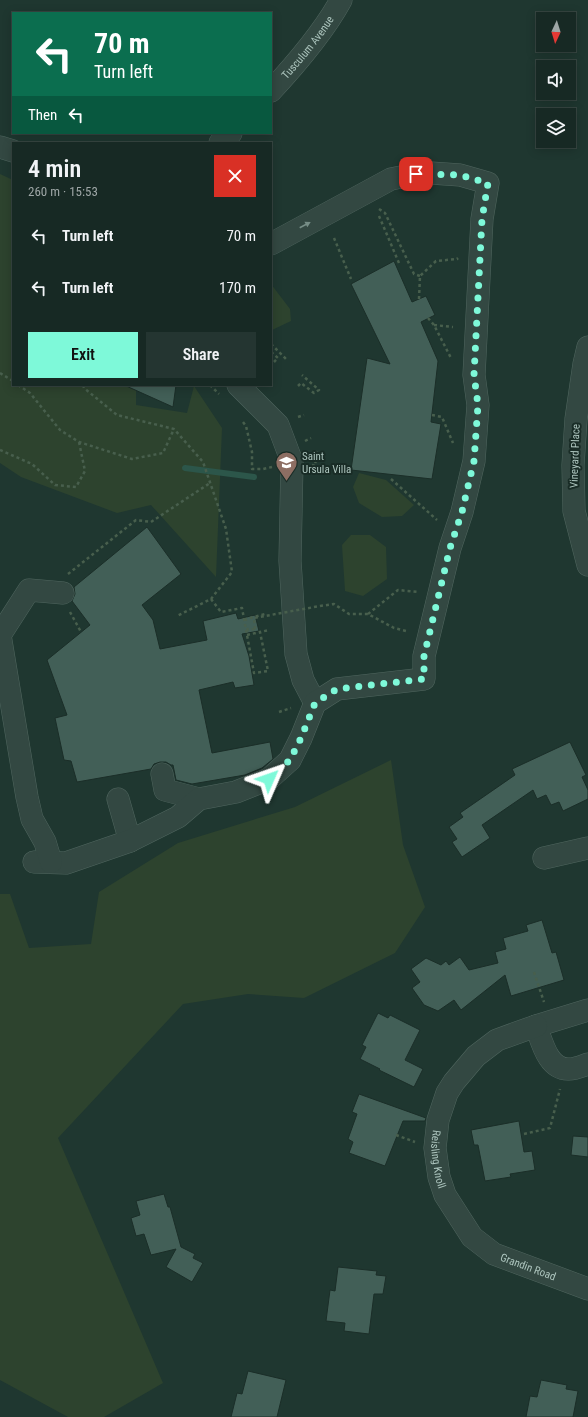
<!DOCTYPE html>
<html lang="en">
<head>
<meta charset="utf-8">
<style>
	:root { --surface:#172924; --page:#243531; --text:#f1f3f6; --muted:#9ea6a6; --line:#364541; --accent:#7ef9d9 }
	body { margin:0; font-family:"Roboto Condensed",sans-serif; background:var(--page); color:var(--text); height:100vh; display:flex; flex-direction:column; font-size:15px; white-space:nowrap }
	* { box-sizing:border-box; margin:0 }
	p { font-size:13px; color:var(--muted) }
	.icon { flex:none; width:22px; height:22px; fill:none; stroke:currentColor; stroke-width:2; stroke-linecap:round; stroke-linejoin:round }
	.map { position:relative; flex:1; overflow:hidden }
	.drawer { position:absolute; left:12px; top:142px; width:260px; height:244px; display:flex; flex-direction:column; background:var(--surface); border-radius:0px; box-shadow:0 2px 10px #0003,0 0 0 1px var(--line) }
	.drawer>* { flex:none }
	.hud { position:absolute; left:12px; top:12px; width:260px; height:122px; border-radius:0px; box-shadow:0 2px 10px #0003,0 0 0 1px var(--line); background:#0b6e4f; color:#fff; overflow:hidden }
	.needle { width:26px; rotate:184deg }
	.fabs { position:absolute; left:536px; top:12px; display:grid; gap:8px }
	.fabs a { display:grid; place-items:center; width:40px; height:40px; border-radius:0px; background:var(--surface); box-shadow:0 2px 10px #0003,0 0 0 1px var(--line); font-size:20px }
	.pin { position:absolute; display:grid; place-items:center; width:34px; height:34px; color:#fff; margin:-17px; border-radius:8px; box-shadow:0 2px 6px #0006 }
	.me { position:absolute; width:44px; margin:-22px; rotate:47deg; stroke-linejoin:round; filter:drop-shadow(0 0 3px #0008) }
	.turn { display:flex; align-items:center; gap:14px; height:84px; padding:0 16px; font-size:18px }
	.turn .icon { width:52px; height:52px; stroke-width:2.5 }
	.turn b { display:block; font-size:28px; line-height:34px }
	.then { display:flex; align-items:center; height:38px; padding:0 16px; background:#0003; gap:8px; font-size:15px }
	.round { display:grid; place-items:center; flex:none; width:42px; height:42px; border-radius:0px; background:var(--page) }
	.overview { display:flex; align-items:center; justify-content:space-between; height:68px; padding:0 16px }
	h1 { font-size:24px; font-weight:600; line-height:30px }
	.cta { display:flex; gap:8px; margin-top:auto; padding:8px 16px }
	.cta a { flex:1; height:46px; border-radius:0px; background:var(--accent); color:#111; font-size:16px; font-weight:600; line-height:46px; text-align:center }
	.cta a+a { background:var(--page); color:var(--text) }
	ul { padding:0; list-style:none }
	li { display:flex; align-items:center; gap:12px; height:52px; padding:0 16px }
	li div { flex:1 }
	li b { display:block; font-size:15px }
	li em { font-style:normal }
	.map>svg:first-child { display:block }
	.green { fill:#2d432e }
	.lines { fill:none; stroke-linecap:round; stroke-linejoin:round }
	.stream { stroke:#2c564a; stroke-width:6 }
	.building { fill:#425f57; stroke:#1b2e28 }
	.minor-casing { stroke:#50665f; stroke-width:23 }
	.path { stroke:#485f4d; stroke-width:2.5; stroke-dasharray:3 3; stroke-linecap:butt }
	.minor { stroke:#334842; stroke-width:22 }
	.path-bridge { stroke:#485f4d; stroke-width:2.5; stroke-dasharray:3 3; stroke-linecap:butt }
	.oneway { fill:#768d86 }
	.route { stroke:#7ef9d9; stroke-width:7; stroke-dasharray:0 12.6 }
	.labels { text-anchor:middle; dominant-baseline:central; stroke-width:4; stroke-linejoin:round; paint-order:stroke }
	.street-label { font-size:11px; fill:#adc5be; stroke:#192c26 }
	.poi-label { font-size:11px; fill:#adc5be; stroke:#192c26; text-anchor:start }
</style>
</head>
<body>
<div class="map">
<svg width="588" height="1417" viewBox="0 0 588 1417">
	<rect width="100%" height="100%" fill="#1f3730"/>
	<!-- green -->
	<path class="green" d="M0,174L13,180V385H136V405L187,413L194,386L222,428L216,577L151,505L117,513L21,477L0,463Z
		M271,284L290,309L291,321L272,330L271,329Z
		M359,473L386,480L414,505L402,516L382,517L359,503L353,487Z
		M351,535H370L386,547L387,579L363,596L345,591L342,545Z
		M391,760L403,845L425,907L395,953L304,998L248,994L183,1004L58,1138L163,1383L104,1417H68L0,1380V894H10L29,948L91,944L99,892L178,843L295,807Z"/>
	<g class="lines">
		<!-- stream -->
		<path class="stream" d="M185,468L254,477"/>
	</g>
	<!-- building -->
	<path class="building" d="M394,261L412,302L426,296L435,315L421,322L438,361L431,422L441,424L432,479L351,470L367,358L390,364L351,284Z
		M124,385H176L173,407Z
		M147,527L181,574L142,605L153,620L160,649L207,640L203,621L236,613L238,619L255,615L259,631L242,634L249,656L254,685L235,688L233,682L199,690L212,753L270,742L273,759L262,768L245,775L192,784L176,780L173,765H171L166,762H160L154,764L151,769L77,782L71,761L64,760L55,718L67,715L47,660L90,625L72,601L75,594L74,587Z
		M570,742L586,775L582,777L588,790V799L563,811L559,802L551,805L546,795L537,799L533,790L482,825L490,838L462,857L452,842L457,839L449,827L463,817L460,813L515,775L512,769Z
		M542,920L552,953L556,952L564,980L511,996L505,975L461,1010L454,1000L438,1011L424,1005L412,988L420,982L411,969L426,958L441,965L446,961L449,965L460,957L469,970L498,963L495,952L506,949L503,938L528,931L526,925Z
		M378,1013L388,1018L390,1015L420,1030L405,1060L423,1069L414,1087L379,1070L380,1069L360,1059L366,1047L362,1045Z
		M359,1094L426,1118L425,1121H403L385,1166L349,1153L353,1142L348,1139L357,1114L352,1112Z
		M519,1121L524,1152L532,1151L535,1170L510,1174L511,1177L485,1181L478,1145H474L471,1130Z
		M573,1136L588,1137V1157L571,1155Z
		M164,1194L168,1207H170L181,1247L195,1254L193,1258L203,1263L192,1282L166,1267L176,1249L151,1255L144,1234L136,1236L131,1218L140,1215L136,1201Z
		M338,1267L377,1271L376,1275L386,1276L383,1294H374L369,1334L344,1331L345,1323L326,1321L330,1290L335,1291Z
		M248,1371L286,1380L277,1417H231L237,1393L242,1394Z
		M541,1380L567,1385L566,1389L578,1391L573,1417H526L530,1396L537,1397Z"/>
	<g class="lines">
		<defs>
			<g id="minor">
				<path id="s1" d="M271,91C296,64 323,33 341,0"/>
				<path d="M220,143L231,133"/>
				<path d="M0,147L13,151"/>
				<path d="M588,347L584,364L576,419L573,465L574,511L588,565"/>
				<path d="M238,385L278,425L292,462L290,561L296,654L303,680L315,703"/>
				<path d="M162,774L165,790L199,799"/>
				<path d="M118,799L130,841"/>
				<path d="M544,858L588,848"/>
				<path d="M34,862L66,863L130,841L178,817L199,799L236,792L269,779L290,760L301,738L315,703L337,689L424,679V656L450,548L462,512L474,461L478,405L474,375L482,219L488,183L460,175L431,173L416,174L391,179L271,244"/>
				<path d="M51,862L45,842L32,819L27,797L0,635L29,590L63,593"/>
				<path d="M588,1010L536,1026C542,1042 548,1070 569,1069C576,1069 582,1066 588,1064"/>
				<path id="s2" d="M536,1026L497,1040L476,1056L454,1082L447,1093L438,1120L435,1148L439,1177L445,1195L472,1237L494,1254L588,1289"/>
			</g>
		</defs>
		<!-- minor casing -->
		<use href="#minor" class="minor-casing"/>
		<!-- path -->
		<path class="path" d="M379,209L385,213L414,274L420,276
			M379,216L399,263
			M334,238L351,279
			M419,299L420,276L436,261L457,259L458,258
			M428,318L434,325L451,358
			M434,325L453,327
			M271,344L286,359
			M271,352L278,358L274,362
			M0,373L13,381
			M18,385L30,393L60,430L79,442L132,459L163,453L174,429
			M83,385L84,388L117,415L174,429L203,462L226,529L232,572L211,599L177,616
			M210,385L219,394
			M298,386L301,383L314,393L319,390L302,375
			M432,415L442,417L453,443
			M298,417L304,415
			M243,422L246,426L252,452V469H263L272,467
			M305,441L311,438
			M0,450L32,464L55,485L76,487L85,471L79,442
			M312,465L315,466L317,451
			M391,479L437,520
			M68,574L136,520L151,522L210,483
			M211,599L221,612L242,608L254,673L268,671L260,632L269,630
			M320,606L334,604L349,614H368L394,628L406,631
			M70,612L81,632
			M368,614L398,590L418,592
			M246,621V619L265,614
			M247,628L248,630L255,629
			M247,635L260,632
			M279,712L291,708
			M534,972L544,1002
			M524,1134L550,1128L560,1089
			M396,1135L415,1142"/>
		<!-- minor -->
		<use href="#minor" class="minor"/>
		<!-- path-bridge -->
		<path class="path-bridge" d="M255,629L254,618L320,606"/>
	</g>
	<!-- one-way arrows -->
	<defs><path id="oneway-solid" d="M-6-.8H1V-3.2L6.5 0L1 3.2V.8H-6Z"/></defs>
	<use class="oneway" href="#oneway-solid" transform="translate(305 225) rotate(-28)"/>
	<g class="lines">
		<!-- route -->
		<path class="route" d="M269,779L290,760L301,738L315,703L337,689L424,679V656L450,548L462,512L474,461L478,405L474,375L482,219L488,183L460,175L416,174"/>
	</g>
	<!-- icons -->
	<defs>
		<symbol id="school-pin" viewBox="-11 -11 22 30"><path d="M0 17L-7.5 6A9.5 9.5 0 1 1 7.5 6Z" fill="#8d6e63" stroke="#192c26"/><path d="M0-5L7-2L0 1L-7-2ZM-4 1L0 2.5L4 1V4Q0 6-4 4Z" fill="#fff"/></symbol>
	</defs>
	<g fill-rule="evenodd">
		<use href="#school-pin" x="274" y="450" width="25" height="34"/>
	</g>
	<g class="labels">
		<!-- street labels -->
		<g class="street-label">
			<text stroke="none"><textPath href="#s1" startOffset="57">Tusculum Avenue</textPath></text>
			<text transform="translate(575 456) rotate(-88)">Vineyard Place</text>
			<text stroke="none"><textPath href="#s2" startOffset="183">Reisling Knoll</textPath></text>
			<text stroke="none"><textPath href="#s2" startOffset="334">Grandin Road</textPath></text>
		</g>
		<!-- poi labels -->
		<g class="poi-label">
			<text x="302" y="456">Saint<tspan x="302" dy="13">Ursula Villa</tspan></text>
		</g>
	</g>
</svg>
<div class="fabs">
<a><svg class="needle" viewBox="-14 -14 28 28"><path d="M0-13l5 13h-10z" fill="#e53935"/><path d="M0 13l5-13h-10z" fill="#9ea6a6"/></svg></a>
<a><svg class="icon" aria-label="sound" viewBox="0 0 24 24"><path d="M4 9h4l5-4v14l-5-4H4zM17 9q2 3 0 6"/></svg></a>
<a><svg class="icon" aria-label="layers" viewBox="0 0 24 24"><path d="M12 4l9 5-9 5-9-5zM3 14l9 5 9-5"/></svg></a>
</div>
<div class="pin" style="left:416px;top:174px;background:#d93025"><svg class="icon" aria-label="arrive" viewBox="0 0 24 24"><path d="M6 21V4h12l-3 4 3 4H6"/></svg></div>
<svg class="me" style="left:269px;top:779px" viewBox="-20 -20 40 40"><path d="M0-17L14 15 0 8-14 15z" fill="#7ef9d9" stroke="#fff" stroke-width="4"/></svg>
<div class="hud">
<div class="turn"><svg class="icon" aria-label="left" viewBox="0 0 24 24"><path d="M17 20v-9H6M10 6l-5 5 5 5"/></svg><div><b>70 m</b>Turn left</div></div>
<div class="then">Then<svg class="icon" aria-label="left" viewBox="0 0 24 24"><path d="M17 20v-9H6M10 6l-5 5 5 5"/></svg></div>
</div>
<section class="drawer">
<div class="overview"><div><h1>4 min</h1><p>260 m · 15:53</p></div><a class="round" style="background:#d93025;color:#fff"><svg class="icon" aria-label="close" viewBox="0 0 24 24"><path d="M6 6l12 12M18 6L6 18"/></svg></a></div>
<ul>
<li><svg class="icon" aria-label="left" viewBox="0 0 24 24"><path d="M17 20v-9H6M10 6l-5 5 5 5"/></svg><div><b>Turn left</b></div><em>70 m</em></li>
<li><svg class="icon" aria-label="left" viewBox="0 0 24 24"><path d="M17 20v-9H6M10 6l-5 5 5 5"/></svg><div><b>Turn left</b></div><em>170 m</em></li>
</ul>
<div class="cta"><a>Exit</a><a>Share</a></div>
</section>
</div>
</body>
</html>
